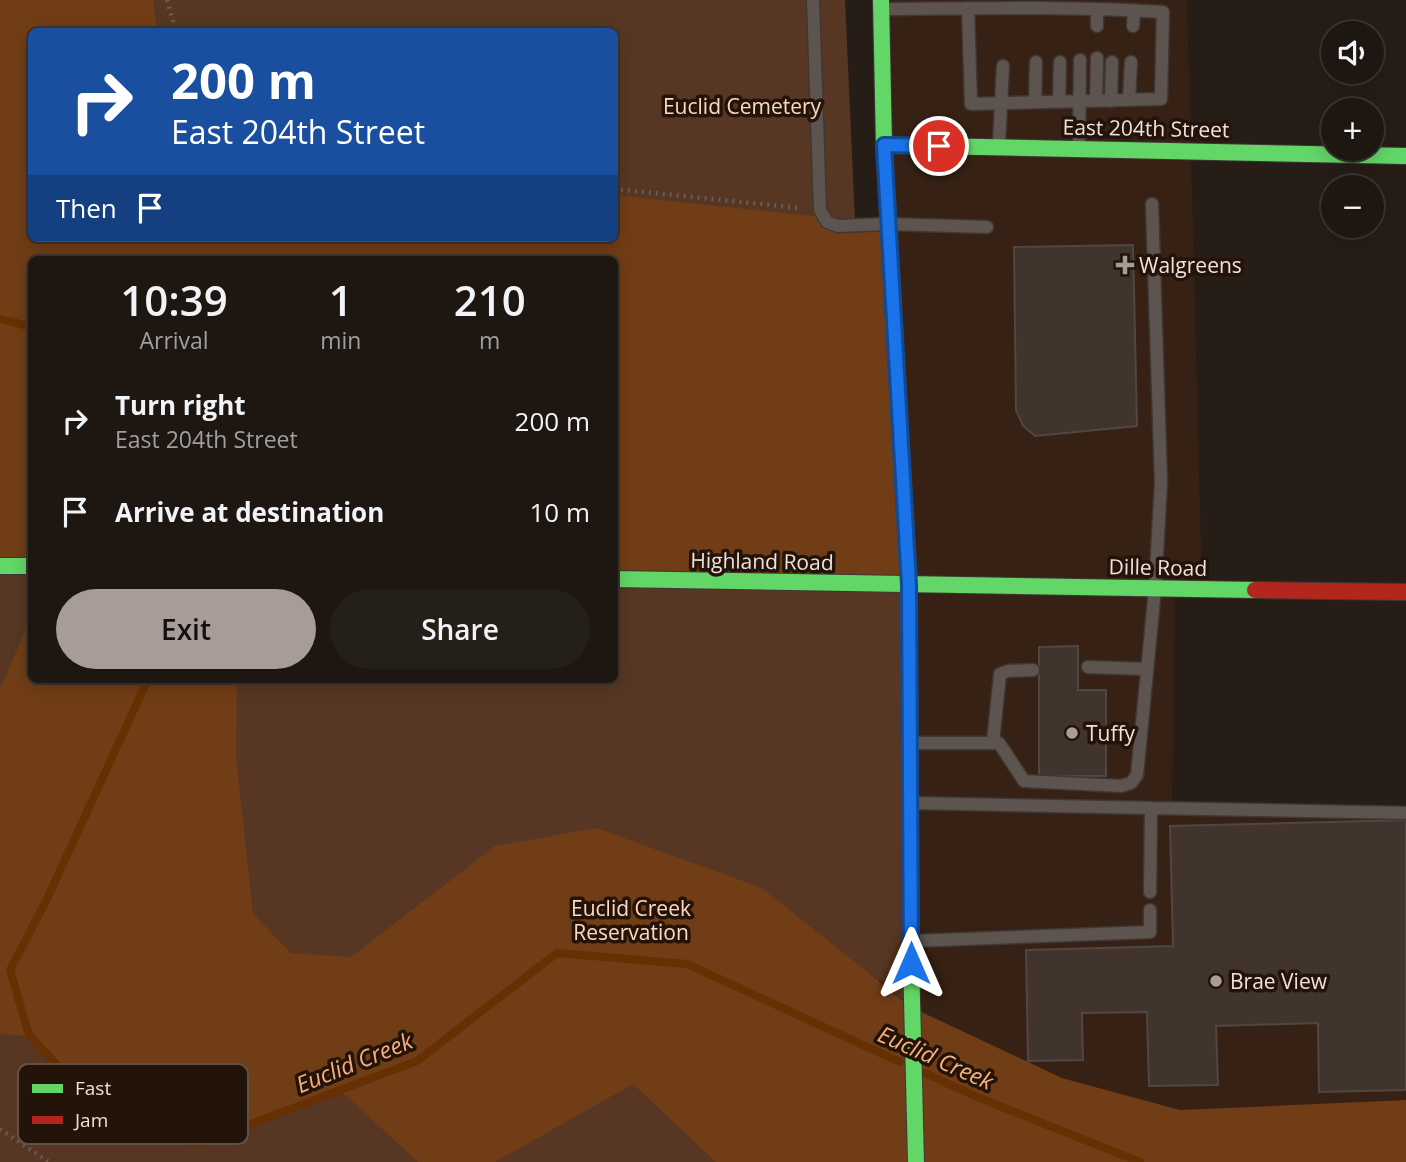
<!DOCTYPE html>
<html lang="en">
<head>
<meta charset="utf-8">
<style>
	:root { --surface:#1d1611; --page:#251f1a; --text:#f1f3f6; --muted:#a09f9f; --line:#3b3531; --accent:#a89d96 }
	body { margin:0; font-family:"Open Sans",sans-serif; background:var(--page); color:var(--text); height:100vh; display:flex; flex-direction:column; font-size:26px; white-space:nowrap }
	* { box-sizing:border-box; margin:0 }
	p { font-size:23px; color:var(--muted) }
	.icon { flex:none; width:38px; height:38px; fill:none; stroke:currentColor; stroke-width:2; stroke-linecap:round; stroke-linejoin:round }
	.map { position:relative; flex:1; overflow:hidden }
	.side { position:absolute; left:28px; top:256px; width:590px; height:427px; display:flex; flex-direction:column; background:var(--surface); border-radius:10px; box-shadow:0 4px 18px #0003,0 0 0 2px var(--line) }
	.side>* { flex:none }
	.hud { position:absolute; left:28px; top:28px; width:590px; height:214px; border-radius:10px; box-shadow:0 4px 18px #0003,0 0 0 2px var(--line); background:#1a4fa0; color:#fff; overflow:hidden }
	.controls { position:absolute; left:1321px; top:21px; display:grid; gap:14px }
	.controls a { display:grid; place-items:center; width:63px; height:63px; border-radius:50%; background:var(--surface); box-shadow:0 4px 18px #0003,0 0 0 2px var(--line); font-size:35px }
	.pin { position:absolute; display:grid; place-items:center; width:60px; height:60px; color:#fff; margin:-30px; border:4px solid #fff; border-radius:50%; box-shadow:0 2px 7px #0007 }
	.me { position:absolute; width:77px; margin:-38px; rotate:0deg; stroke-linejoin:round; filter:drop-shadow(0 0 5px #0008) }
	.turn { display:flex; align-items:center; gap:24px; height:147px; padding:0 28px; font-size:32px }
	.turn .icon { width:91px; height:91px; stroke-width:2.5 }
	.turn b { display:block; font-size:49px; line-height:60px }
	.then { display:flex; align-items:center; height:66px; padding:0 28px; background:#0003; gap:14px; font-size:26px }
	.eta { display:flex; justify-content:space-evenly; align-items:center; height:119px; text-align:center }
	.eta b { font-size:42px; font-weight:600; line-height:49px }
	.action { display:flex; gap:14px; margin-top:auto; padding:14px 28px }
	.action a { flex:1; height:80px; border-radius:42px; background:var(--accent); color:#111; font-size:28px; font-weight:600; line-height:80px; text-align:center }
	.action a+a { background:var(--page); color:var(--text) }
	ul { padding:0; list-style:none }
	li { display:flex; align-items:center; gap:21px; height:91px; padding:0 28px }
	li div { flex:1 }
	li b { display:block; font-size:26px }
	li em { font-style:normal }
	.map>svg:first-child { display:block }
	.built { fill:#362114 }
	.green { fill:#573723; fill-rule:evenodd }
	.forest { fill:#713d16 }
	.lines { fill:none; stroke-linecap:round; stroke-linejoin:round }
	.stream { stroke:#663002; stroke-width:8 }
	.building { fill:#41342c; stroke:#504742; stroke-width:2 }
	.lane-casing { stroke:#3f3733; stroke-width:15 }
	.fast-casing { stroke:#3f3733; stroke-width:18 }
	.jam-casing { stroke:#3f3733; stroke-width:18 }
	.path { stroke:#635d58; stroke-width:4.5; stroke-dasharray:2 5; stroke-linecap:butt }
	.lane { stroke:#5d5450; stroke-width:12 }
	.fast { stroke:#63d668; stroke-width:16 }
	.jam { stroke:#b3261e; stroke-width:16 }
	.route-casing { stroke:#114b97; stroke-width:18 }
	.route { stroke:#1a73e8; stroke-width:12 }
	.poi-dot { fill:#a89d96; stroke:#231308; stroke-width:2.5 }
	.labels { text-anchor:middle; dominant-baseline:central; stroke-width:7; stroke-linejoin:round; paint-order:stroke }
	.park-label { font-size:21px; fill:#fdd8c1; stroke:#231308 }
	.street-label { font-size:21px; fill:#eee2db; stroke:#231308 }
	.poi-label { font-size:21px; fill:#eee2db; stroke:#231308; text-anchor:start }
	.water-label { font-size:23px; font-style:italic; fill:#f5ae81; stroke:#231308 }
	.key { fill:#231308; stroke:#605147; stroke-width:2 }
	.key-label { font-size:19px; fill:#eee2db }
</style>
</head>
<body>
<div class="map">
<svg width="1406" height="1162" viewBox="0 0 1406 1162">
	<rect width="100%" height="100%" fill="#271d17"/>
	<!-- built -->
	<path class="built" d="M881,0H1187L1202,589H1175L1172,808L1406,813V1100L1180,1110L1062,1078L911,1007Z"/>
	<!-- green -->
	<path class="green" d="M0,0L32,32V238H614V32L155,31L149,0H845L855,222L909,585L911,1007L879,980L874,1162H0ZM32,259H614V679H32Z"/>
	<!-- forest -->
	<path class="forest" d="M0,0H153L157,31L32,32V238H614V195L888,224L909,585L614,579V259H32L31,566H0Z
		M31,617L32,679H237L236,756L253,914L291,953L351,957L495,846L596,828L762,888L911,1007L1062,1078L1180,1110L1406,1100V1162H716L633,1084L495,1162H418L340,1090L198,1144L111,1123L29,1036L0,1034V689Z"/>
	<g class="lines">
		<!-- stream -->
		<path class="stream" d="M0,319L32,327
			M148,679L47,899L10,970L29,1035L111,1123L198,1144L417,1061L557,953L687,964L900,1062
			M925,1073L977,1097L1140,1162"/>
	</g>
	<!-- building -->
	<path class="building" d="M1133,245L1137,426L1035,436L1023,426L1016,410L1014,247Z
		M1078,646V690H1106V776H1039V647Z
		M1406,820V1090L1319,1092L1318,1023L1216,1026L1218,1085L1149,1086L1147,1012L1082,1013L1083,1060L1028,1061L1026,950L1173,946L1170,826Z"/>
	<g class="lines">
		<defs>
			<path id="lane" d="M813,0L820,210L827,222L838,226L888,224L987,227
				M886,9C978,8 1071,6 1163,12L1161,99L971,104L968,8
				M1097,26V10
				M1133,26L1134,10
				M1129,100L1131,62
				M1096,101L1097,58
				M1111,101L1112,62
				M1035,102L1036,62
				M1059,102L1060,62
				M999,143L1003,66
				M1079,147L1080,60
				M1088,667L1147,669
				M993,742L1000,674L1008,671L1033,670
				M913,743H999L1024,781L1121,786L1131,783L1137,775L1155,589L1161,482L1152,204
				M913,803L1151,808L1150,892
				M1151,808L1406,813
				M913,941L1150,932V910"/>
			<path id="fast" d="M881,0L884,145L909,585V633
				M884,145L1406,156
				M0,566H32
				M614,579L1255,590
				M911,958L916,1162"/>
			<path id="jam" d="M1255,590L1406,592
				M909,633L911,958"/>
		</defs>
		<!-- lane casing -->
		<use href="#lane" class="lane-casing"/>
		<!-- fast casing -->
		<use href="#fast" class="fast-casing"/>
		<!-- jam casing -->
		<use href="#jam" class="jam-casing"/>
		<!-- path -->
		<path class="path" d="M167,0L176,32
			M614,189L801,208
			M0,1129L49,1162"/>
		<!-- lane -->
		<use href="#lane" class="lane"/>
		<!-- fast -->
		<use href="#fast" class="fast"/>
		<!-- jam -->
		<use href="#jam" class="jam"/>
	</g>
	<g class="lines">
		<defs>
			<path id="route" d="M911,963L909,585L884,145L939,146"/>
		</defs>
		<!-- route casing -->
		<use href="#route" class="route-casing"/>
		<!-- route -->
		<use href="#route" class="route"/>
	</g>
	<!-- markers -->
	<g class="poi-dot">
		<path d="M1121.5 254.5h7v7h7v7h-7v7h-7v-7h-7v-7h7z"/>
		<circle cx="1072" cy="733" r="7"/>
		<circle cx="1216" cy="981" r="7"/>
	</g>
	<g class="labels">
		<!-- park labels -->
		<g class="park-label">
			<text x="742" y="106">Euclid Cemetery</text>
			<text x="631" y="908">Euclid Creek<tspan x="631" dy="24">Reservation</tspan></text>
		</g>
		<!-- street labels -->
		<g class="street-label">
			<text transform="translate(1146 128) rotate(1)">East 204th Street</text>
			<text transform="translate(762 561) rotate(1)">Highland Road</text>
			<text transform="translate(1158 567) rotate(1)">Dille Road</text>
		</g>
		<!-- poi labels -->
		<g class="poi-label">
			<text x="1139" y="265">Walgreens</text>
			<text x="1086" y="733">Tuffy</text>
			<text x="1230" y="981">Brae View</text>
		</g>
		<!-- water labels -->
		<g class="water-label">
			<text transform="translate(936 1057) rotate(24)">Euclid Creek</text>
			<text transform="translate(354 1062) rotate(-22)">Euclid Creek</text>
		</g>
	</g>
	<!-- legend -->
	<rect x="18" y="1064" width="230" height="80" rx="10" class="key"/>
	<rect x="32" y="1084" width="31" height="9" fill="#63d668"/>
	<rect x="32" y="1116" width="31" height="8" fill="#b3261e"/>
	<g class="key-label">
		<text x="75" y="1095">Fast</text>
		<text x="75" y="1127">Jam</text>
	</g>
</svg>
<div class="controls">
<a><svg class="icon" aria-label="sound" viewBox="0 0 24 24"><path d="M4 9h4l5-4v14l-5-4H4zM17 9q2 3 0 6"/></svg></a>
<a>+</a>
<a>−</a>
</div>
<div class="pin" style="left:939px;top:146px;background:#d93025"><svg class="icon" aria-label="arrive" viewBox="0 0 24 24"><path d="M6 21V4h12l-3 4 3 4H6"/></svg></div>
<svg class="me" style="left:911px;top:963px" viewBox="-20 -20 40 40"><path d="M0-17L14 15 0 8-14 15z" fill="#1a73e8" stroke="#fff" stroke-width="4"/></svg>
<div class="hud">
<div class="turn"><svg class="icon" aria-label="right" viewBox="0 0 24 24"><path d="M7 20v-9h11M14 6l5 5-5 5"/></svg><div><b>200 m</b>East 204th Street</div></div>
<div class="then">Then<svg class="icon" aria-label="arrive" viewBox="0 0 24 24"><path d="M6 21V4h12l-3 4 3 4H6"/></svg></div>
</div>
<section class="side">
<div class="eta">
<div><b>10:39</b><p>Arrival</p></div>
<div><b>1</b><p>min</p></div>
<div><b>210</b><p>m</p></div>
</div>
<ul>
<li><svg class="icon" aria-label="right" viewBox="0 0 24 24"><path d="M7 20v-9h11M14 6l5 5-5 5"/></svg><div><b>Turn right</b><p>East 204th Street</p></div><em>200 m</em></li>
<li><svg class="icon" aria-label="arrive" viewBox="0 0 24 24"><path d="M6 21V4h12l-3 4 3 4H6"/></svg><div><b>Arrive at destination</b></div><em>10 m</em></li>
</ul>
<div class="action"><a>Exit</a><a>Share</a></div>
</section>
</div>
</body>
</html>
